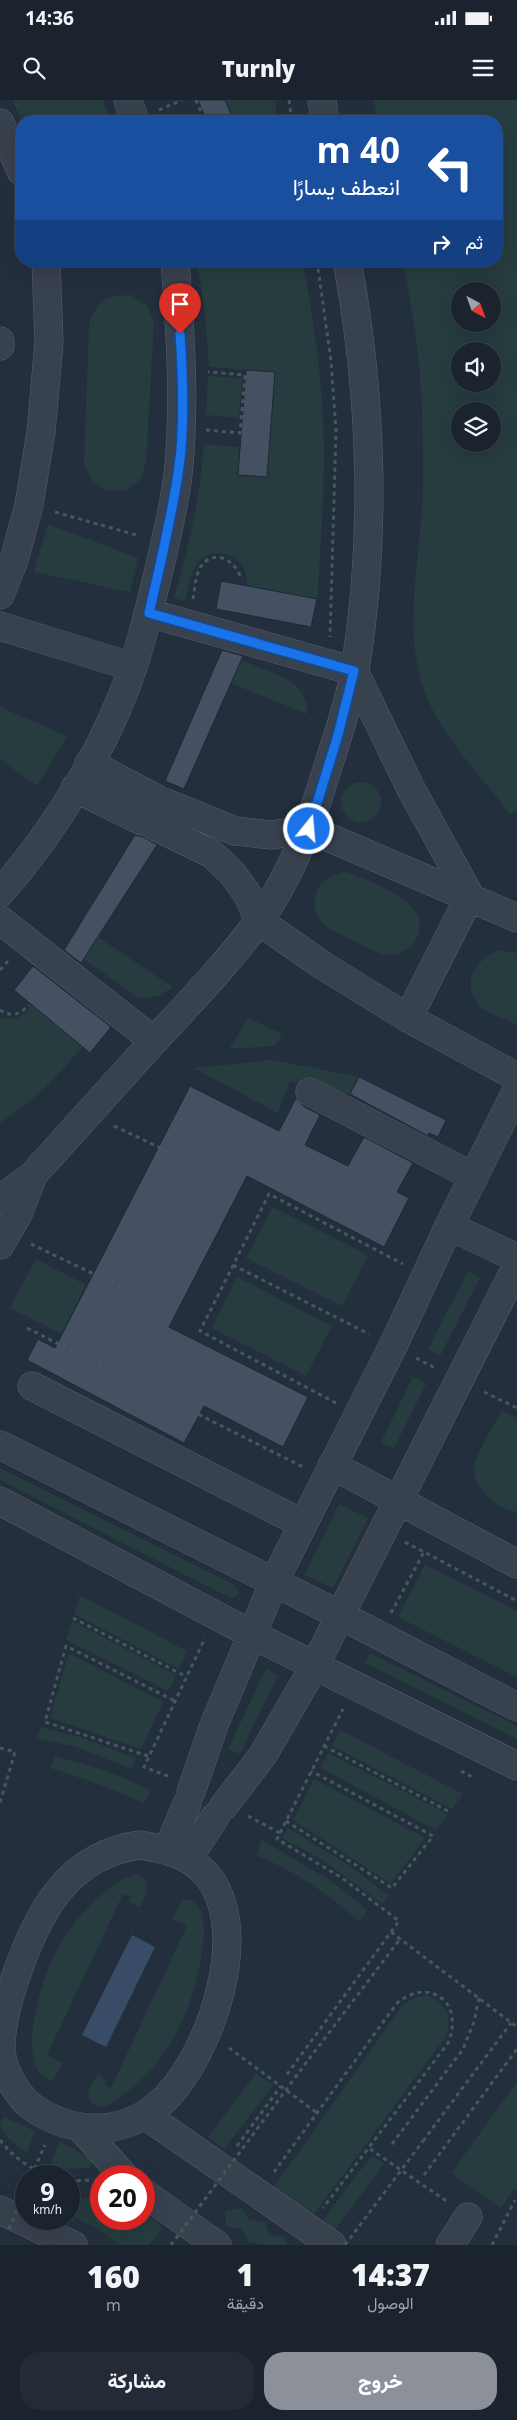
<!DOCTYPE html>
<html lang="ar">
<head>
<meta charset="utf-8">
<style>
	:root { --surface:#1b232e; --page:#242b36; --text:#f1f3f6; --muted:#a0a4aa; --line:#39404a; --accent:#8c9099 }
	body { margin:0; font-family:"Open Sans",Vazirmatn,sans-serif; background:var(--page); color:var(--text); direction:rtl; height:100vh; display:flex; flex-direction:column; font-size:19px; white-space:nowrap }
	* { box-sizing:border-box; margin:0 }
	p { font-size:16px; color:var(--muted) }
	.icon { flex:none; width:28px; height:28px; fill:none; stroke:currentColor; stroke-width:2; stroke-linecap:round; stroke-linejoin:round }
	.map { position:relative; height:2145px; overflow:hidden; direction:ltr }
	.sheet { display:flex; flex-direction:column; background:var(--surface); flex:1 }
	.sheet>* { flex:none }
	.top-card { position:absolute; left:15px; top:15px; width:488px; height:152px; border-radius:20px; box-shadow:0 5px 20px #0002,0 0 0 1px var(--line); direction:rtl; background:#1a4fa0; color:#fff; overflow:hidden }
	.needle { width:32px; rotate:139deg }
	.tools { position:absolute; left:451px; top:182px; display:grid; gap:10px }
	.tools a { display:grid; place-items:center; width:50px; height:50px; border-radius:50%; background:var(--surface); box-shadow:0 5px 20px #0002,0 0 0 1px var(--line); font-size:25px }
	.speed { position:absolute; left:15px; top:2065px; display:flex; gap:10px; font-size:25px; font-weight:700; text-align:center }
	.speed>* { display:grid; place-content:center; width:65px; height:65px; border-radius:50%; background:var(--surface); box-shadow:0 5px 20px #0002,0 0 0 1px var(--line); line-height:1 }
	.speed small { font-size:12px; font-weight:400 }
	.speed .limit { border:8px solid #d22; background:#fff; color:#111 }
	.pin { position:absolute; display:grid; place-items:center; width:42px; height:42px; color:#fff; margin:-51px -21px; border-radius:50% 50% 50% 0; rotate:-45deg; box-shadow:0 0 5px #0007 }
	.pin .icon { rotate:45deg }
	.me { position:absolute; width:55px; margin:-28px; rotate:17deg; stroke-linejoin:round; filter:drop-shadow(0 0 4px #0008) }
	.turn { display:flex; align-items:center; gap:18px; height:105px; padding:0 20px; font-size:22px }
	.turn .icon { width:65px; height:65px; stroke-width:2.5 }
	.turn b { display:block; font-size:35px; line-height:42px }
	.then { display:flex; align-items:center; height:48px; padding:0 20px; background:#0003; gap:10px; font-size:19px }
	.eta { display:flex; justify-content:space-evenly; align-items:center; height:85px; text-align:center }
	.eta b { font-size:30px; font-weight:800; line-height:35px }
	.action { display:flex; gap:10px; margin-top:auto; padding:10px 20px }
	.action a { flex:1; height:58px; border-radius:20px; background:var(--accent); color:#fff; font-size:20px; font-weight:800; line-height:58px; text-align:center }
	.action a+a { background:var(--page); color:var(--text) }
	.status { display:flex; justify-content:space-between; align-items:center; height:35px; padding:0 25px; background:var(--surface); direction:ltr }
	.status svg { height:14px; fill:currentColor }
	header { display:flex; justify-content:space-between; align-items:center; height:65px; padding:0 20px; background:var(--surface); font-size:22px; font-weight:800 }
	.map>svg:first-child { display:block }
	.green { fill:#263c3f; fill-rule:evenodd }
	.water { fill:#394c67 }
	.building { fill:#455162; stroke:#1f2835 }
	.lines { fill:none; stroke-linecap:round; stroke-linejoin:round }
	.minor-casing { stroke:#565f6c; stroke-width:29 }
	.path { stroke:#44595c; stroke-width:3; stroke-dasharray:4 4; stroke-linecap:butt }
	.minor { stroke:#38414e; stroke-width:28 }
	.path-bridge { stroke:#44595c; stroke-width:3; stroke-dasharray:4 4; stroke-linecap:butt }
	.route-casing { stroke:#114b97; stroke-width:12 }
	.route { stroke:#1a73e8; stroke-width:9 }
</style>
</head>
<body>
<div class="status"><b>14:36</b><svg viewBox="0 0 49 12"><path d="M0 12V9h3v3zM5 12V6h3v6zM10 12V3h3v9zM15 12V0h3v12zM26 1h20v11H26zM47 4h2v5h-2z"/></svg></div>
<header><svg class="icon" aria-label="menu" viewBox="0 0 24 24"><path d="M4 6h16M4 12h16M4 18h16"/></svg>Turnly<svg class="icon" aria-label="search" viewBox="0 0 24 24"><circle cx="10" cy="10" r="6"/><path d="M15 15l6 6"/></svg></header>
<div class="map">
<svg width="517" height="2145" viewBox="0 0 517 2145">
	<rect width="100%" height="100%" fill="#242f3e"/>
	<!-- green -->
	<path class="green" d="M12,0H103L111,21H22Z
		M225,0H275L277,21H234Z
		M373,0H517V711L510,714C483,679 446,641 428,600C399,533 422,458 423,387C423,336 423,283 415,232C412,208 407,185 402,161H496V21H377ZM460,191H492V224H460ZM460,251H492V284H460ZM460,311H492V344H460Z
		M197,161H303C312,214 321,267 323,320C326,380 321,440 317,499L247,486C247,478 246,471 241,464C231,450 206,449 197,464C189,474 188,489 185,501L174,498C189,447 200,398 204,344L240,347L238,375L267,377L275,272L209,267L205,214Z
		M130,195L146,205L154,222L146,363L140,380L125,390L107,391L92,381L84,364L89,224C98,200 105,196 130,195Z
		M208,276L242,278L239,318L206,315Z
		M48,424L138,458L130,492L34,472Z
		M241,560C268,572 309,578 307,614L231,583Z
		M0,607L67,636L37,686L0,659Z
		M341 702a20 20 0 1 1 40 0a20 20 0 1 1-40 0Z
		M345,772C362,776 400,794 412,807C433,829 408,861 382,854C372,851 363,846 354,841C333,831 308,822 316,794C320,780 332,775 345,772Z
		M98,837L173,887L158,896L139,898L83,859Z
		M498,850L517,853V925C506,919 487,914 479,905C460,882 476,860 498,850Z
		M32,905L83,946C58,976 33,1002 0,1023V917C14,923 23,916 32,905Z
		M248,918L282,934L275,946L229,949Z
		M272,960L359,977L350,994L290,981L278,1013L194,968Z
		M272,1107L368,1155L342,1206L246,1158Z
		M36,1159L86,1185L62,1234L10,1208Z
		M468,1171L480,1178L440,1256L428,1249Z
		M237,1177L332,1226L306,1276L211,1228Z
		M413,1277L426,1284L394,1348L381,1342Z
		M502,1311L517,1318V1412C497,1410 469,1386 475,1364C480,1346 493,1327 502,1311Z
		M0,1368L235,1485L239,1491L238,1495L232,1498L228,1497L0,1380Z
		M339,1404L368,1418L333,1488L304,1475Z
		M425,1465L517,1511V1577L398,1517Z
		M80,1495L187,1551L179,1569L74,1514Z
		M72,1521L176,1575L168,1591L66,1540Z
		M69,1553L163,1602L141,1649L50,1618Z
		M370,1553L517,1626V1639L365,1563Z
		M266,1569L278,1575L240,1654L228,1649Z
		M41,1627L80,1637L136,1658L132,1669L76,1647L37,1638Z
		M340,1630L463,1694L452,1709L332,1646Z
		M328,1653L448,1714L436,1730L321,1668Z
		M55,1656L104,1670L151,1690L144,1703L98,1684L51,1668Z
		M314,1679L425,1738L391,1784L293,1720Z
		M288,1728L350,1766L389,1796L382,1804L324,1761L282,1738Z
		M262,1740L328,1779L368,1810L359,1821C327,1793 295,1771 256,1755Z
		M136,1774C154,1780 147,1795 140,1807L128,1802L131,1796L123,1794L47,1955L63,1963L53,1981C10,1971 44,1871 59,1846C74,1821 106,1782 136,1774Z
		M183,1800H191C208,1810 204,1836 202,1853C192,1912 169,1965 117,1999C110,2004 102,2011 93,2004C82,1995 92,1984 98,1975L107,1980L105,1985L111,1988L187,1826L171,1819Z
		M426,1895C448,1904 453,1916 445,1938L314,2114L274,2087L402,1906L413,1898Z
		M256,1973L273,1985L224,2049L208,2037Z
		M517,1982V2090L514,2089L501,2108L451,2073Z
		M4,2017L35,2031L27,2053L9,2039L3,2032L0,2024Z
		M60,2041L90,2059L92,2065L90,2068L67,2069L50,2064Z
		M372,2055L384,2064L335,2130L322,2121Z
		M101,2095V2119H144V2111L163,2128L149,2145H119L102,2132L69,2114V2101Z
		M241,2108L249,2120L265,2122L269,2134L285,2137L288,2145H261L248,2142L242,2129L226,2126L225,2111Z"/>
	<!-- water -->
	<path class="water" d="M132,1835L155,1847L106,1947L82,1935Z"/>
	<!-- building -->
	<path class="building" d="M198,0H225L234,21H207Z
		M246,270L275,272L267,377L238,375Z
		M221,481L317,499L311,527L216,509Z
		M222,550L243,556L184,689L165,681Z
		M135,735L143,737L157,745L81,863L64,850Z
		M33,866L111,927L90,953L14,890Z
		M359,977L446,1020L438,1037L429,1033L428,1036L350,994Z
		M190,986L279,1031L296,998L303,1006L320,1015L305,1045L348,1066L364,1037L413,1063L397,1092L409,1098L384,1147L247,1076L169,1227L308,1297L283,1347L204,1306L184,1343L27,1260L38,1239L55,1248Z"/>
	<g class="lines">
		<defs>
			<path id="minor" d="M128,0L135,21
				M322,0L325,21
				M0,23L21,71
				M0,241V246
				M0,495L14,460L29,405L41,332L49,242L46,161
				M149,513L354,571L410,687L470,796L408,918
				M0,526L133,567
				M89,663L155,698
				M75,688L142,721
				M166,703L235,731L272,735L309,729L517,818
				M154,726L212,754L232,773L248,795L259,821L322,865L408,918L517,977
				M0,793C57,728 105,649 133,567C144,533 152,499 160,465C168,432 176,398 179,365C185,297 180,229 175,161
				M0,820L154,941
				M310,992L474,1077
				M0,1100L33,1075C73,1031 113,986 153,942C189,903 226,865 258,822C290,778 310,725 326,673C336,640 349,605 355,570C377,436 372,294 347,161
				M449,1126L517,1158
				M0,1145L18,1114L33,1075
				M32,1286L303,1424
				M0,1345L340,1515L517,1607
				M332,1365L517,1464
				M0,1401L253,1535L517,1666
				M191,1692L214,1625L274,1482L393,1246L449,1126L517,990
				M223,1707L263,1655L315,1565L517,1166
				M140,1745C163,1749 185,1753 202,1770C258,1823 209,1964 157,2006C121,2036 73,2034 35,2009C18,1998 3,1971 1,1951C0,1907 32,1821 61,1788C81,1764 109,1749 140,1745Z
				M168,1749L187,1704
				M188,1759L215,1717
				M145,2015L332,2145
				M80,2027L124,2076
				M144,2093L217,2145
				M0,2110L73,2145
				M450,2145L468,2117"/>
		</defs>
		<!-- minor casing -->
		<use href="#minor" class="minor-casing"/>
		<!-- path -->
		<path class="path" d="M196,0L205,21
			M289,0L292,21
			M159,10L182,0
			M317,161L331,261L336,331L330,537
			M206,330L240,333L245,275L208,272
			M55,412L140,436
			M193,499C195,489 195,477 200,468C213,447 235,460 241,478
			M0,870L8,861
			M0,910C12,918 20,914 29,905
			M114,1026L188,1061
			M31,1144L123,1188
			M233,1165L369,1234
			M27,1228L303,1367
			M416,1258L435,1268
			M484,1292L517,1308
			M336,1303L200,1231L269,1094L403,1164
			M405,1442L517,1501
			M391,1513L424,1452
			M73,1518L187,1577
			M324,1646L450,1712
			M0,1648L15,1652L0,1703
			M148,1656L45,1622L66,1546L175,1601
			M461,1671L470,1676L472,1673
			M168,1676L144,1667L205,1538
			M248,1716L280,1733L277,1739L342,1778L399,1821L285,1977
			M286,1721L392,1788L433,1736L311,1671
			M280,1733L343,1609
			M391,1832L517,1927
			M229,1948L317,2013
			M309,1959L400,1839
			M0,2040C13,2057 29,2068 49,2076
			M423,2041L511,1923
			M392,2044L463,1949L474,1922L479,1898
			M237,2046L281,1986
			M370,2049L448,2102
			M274,2072L397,1903C430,1876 465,1903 448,1943L323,2108
			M424,2075L517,1949
			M31,2076L45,2045
			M69,2081L93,2080
			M492,2145L515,2100"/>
		<!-- minor -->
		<use href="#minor" class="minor"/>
		<!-- path-bridge -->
		<path class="path-bridge" d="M9,2129L26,2087
			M171,2145L309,1959
			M345,2145L423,2041"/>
	</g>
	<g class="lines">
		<defs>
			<path id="route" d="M180,234C183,277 185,324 179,367C172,416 160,465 149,513L354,571L338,635L309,729"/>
		</defs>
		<!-- route casing -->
		<use href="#route" class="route-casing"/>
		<!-- route -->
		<use href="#route" class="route"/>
	</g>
</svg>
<div class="tools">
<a><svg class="needle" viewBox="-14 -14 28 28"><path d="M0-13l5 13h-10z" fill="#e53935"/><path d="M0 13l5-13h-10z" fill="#a0a4aa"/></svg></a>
<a><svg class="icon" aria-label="sound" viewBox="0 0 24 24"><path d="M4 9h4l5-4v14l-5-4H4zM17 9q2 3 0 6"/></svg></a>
<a><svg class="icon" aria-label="layers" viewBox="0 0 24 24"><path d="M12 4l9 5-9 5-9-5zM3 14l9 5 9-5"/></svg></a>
</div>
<div class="speed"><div>9<small>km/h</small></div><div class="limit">20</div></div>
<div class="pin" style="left:180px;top:234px;background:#d93025"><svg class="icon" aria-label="arrive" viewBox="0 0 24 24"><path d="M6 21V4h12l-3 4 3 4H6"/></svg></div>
<svg class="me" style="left:309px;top:729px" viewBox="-20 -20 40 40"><circle r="17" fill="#1a73e8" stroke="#fff" stroke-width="3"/><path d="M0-11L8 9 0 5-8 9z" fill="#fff"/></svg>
<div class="top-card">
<div class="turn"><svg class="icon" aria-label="left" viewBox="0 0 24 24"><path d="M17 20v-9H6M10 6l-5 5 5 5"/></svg><div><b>40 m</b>انعطف يسارًا</div></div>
<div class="then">ثم<svg class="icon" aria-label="right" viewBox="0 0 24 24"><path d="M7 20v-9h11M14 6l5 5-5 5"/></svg></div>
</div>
</div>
<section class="sheet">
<div class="eta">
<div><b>14:37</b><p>الوصول</p></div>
<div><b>1</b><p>دقيقة</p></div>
<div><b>160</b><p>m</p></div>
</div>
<div class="action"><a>خروج</a><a>مشاركة</a></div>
</section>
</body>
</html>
